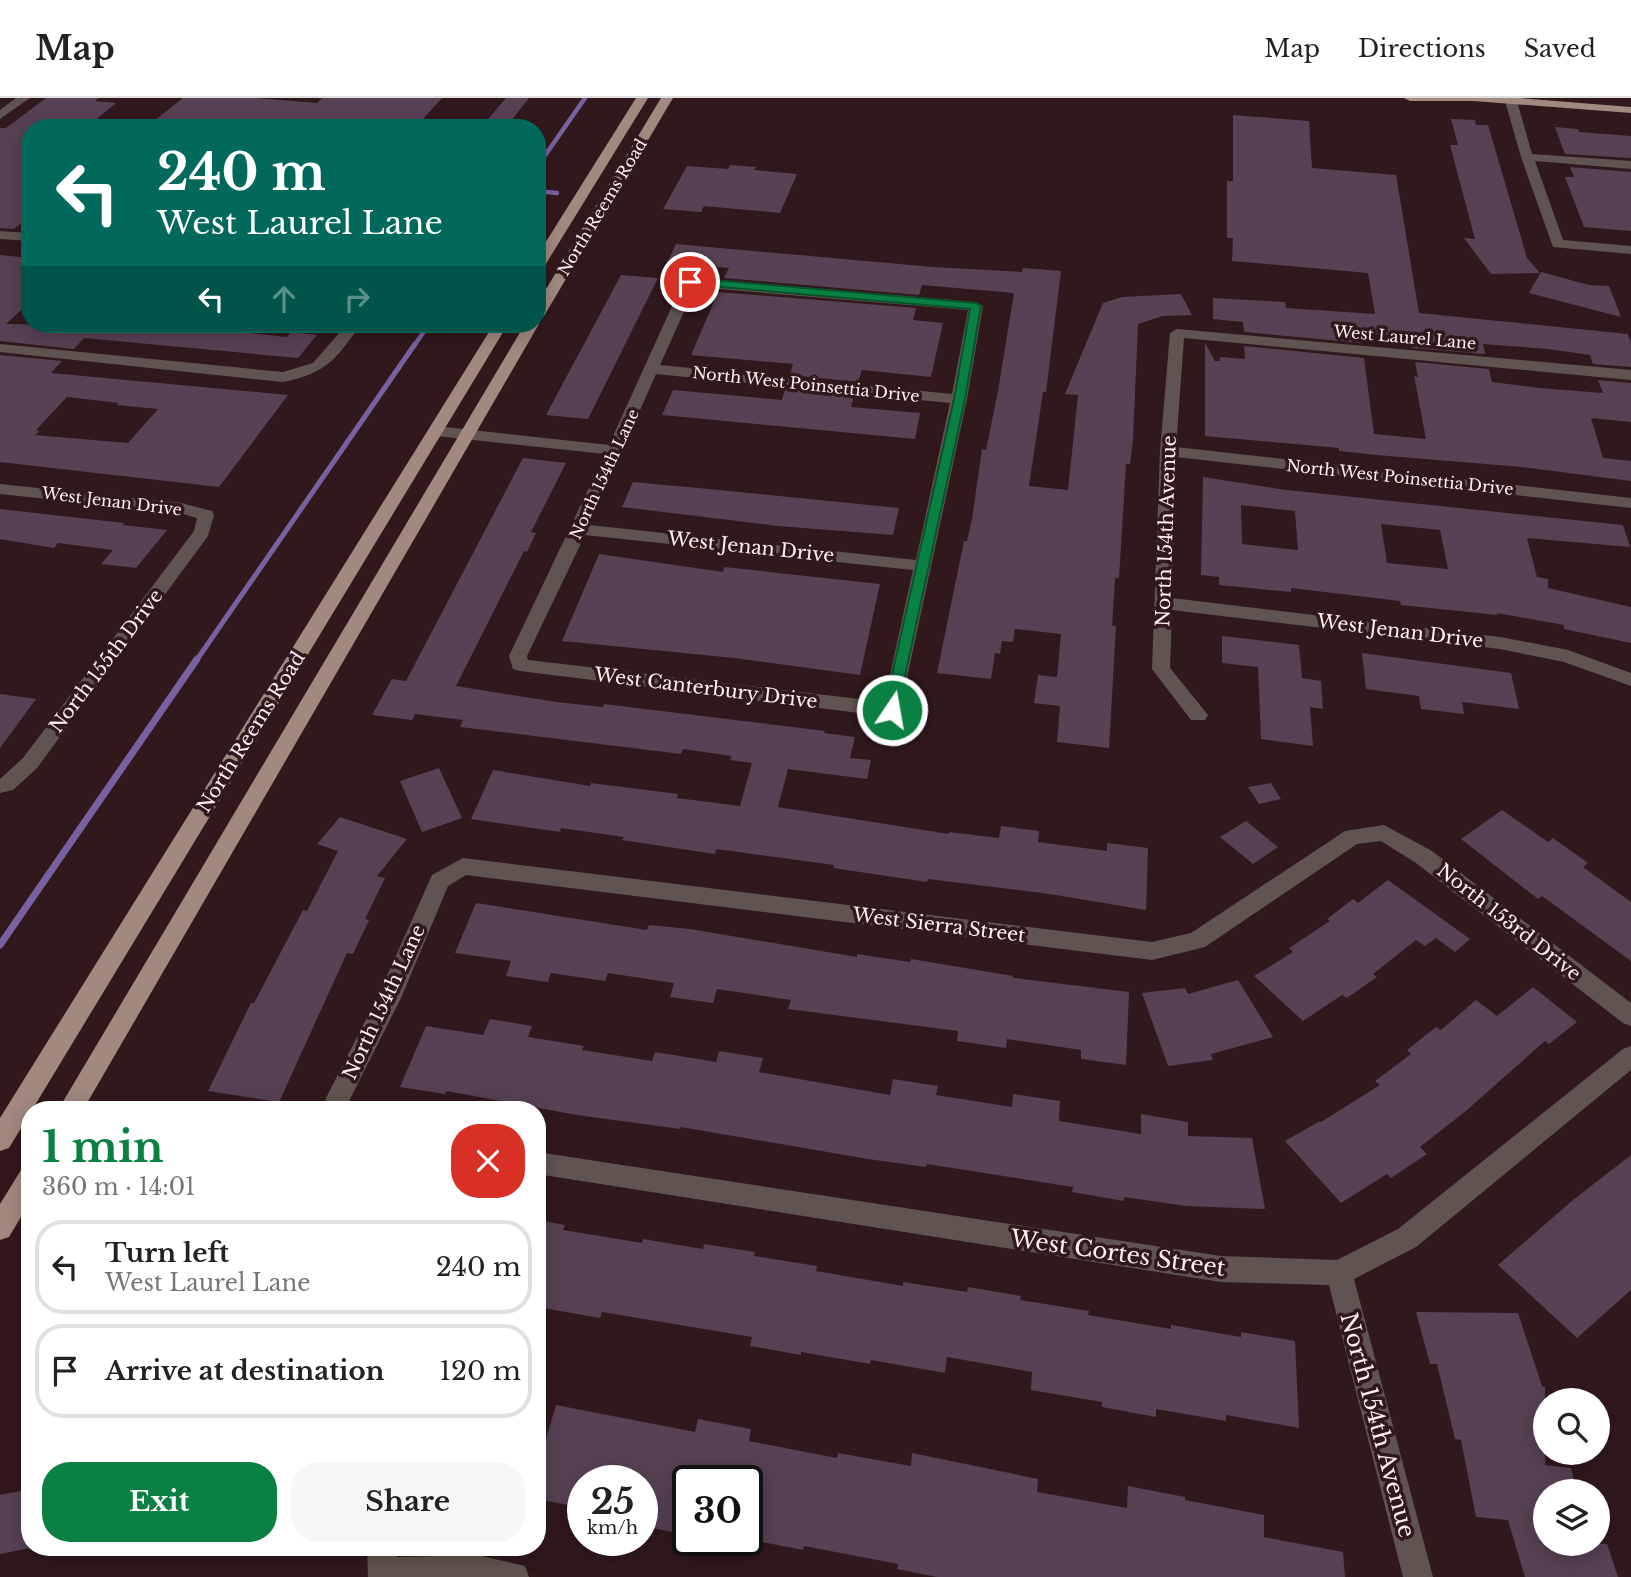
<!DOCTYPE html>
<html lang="en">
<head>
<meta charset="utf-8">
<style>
	:root { --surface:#fff; --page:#f6f6f6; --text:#222; --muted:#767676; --line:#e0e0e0; --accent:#0b8043 }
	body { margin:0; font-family:"Libre Baskerville",serif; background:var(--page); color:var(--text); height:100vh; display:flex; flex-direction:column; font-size:26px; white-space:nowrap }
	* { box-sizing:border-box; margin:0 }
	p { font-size:23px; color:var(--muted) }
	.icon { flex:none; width:38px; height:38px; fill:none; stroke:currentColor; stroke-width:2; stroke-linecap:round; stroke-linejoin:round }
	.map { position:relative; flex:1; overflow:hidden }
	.side { position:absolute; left:21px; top:1003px; width:525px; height:455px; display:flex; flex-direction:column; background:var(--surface); border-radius:28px; box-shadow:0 4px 18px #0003 }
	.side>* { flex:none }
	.guide { position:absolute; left:21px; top:21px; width:525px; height:214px; border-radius:28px; box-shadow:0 4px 18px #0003; background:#00695c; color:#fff; overflow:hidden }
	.buttons { position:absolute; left:1533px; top:1290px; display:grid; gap:14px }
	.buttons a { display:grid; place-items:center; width:77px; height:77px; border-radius:50%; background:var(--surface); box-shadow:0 4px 18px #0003; font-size:35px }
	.speed { position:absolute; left:567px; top:1367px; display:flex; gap:14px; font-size:35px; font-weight:700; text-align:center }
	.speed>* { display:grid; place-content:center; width:91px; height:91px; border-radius:50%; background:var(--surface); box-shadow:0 4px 18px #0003; line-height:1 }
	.speed small { font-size:18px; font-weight:400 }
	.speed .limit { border:4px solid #111; border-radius:10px; background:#fff; color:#111 }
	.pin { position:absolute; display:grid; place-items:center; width:60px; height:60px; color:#fff; margin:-30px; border:4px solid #fff; border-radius:50%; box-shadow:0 2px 7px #0007 }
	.me { position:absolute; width:77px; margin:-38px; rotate:12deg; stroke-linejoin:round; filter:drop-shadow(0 0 5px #0008) }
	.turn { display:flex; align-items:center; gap:24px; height:147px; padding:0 21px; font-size:32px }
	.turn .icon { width:91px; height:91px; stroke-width:2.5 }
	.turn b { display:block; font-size:49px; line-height:60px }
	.lanes { display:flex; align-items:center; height:66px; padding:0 21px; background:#0003; justify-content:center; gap:35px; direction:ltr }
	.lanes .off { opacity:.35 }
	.round { display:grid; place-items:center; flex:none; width:74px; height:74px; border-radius:28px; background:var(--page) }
	.head { display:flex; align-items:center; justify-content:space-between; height:119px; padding:0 21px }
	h1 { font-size:42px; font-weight:800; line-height:52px; color:var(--accent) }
	.primary-button { display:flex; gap:14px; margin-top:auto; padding:14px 21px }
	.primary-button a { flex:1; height:80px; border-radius:28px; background:var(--accent); color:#fff; font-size:28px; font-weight:800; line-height:80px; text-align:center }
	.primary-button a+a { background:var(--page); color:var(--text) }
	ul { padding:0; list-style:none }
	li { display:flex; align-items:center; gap:21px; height:94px; margin:0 14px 10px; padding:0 7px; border:4px solid var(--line); border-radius:28px }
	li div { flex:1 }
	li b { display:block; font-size:26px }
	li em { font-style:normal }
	header { display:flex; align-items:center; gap:42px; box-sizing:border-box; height:98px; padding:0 35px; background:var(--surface); border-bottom:2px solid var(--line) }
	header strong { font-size:33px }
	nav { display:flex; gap:38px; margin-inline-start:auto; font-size:24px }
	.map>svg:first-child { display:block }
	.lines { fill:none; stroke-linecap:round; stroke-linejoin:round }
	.stream-far2 { stroke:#7961a1; stroke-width:4.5 }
	.stream-far1 { stroke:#7961a1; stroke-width:5 }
	.stream { stroke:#7961a1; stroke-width:7 }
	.building { fill:#574153; fill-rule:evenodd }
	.minor { fill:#615450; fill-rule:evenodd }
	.major { fill:#a2887f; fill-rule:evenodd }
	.route { fill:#0b8043; stroke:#07532c; stroke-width:2 }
	.labels { text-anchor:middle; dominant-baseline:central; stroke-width:7; stroke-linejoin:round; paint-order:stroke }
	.far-street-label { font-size:16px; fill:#fdeef1; stroke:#31181d }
	.street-label { font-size:19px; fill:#fdeef1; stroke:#31181d }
	.near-street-label { font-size:23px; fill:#fdeef1; stroke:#31181d }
</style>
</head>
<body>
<header>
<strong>Map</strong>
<nav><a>Map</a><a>Directions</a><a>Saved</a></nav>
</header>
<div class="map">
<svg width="1631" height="1479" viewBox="0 0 1631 1479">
	<rect width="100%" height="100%" fill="#31181d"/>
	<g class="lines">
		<!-- stream-far2 -->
		<path class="stream-far2" d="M537,69L585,0
			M537,93L557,95
			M414,248L429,226"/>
		<!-- stream-far1 -->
		<path class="stream-far1" d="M196,563L415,246"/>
		<!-- stream -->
		<path class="stream" d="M0,847L197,561"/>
	</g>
	<!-- building -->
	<path class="building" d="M46,0H99L95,3L116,5L86,30H30V118L14,131L0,130V30H6Z
		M183,0H257L317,5L322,0H442L415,30H145Z
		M506,0H529L511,23L488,21Z
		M1233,17L1309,23L1312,70L1396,77L1419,215L1628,236L1631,245V269L1593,266L1590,257L1548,251L1483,246L1485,256L1412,250L1411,239L1361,235L1362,245L1244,234L1243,224L1213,221V200L1285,204L1286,210L1375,216L1368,175L1232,163L1233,140H1227V83H1233Z
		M1451,21L1475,22L1476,27H1488L1527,160L1540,175L1491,176L1464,140L1475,141L1450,47H1458Z
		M1555,29L1578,31L1579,34L1631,38V60L1565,56Z
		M730,67L756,69L754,72L797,76L780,115L704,108L701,114L663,111L687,68L728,71Z
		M1570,69L1631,74V133L1584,129L1565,79H1574Z
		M676,146L933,169L1022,174L1023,170L1061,173L1046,294H1043L1029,388L1068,392L1078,297L1065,296L1103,205L1122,199L1181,196L1192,217L1163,218L1138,226L1133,342L1130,366H1126L1119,480H1115L1112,528H1116L1109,650L1057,644L1060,608L1034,605L1038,577L1057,579L1061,536L1015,531L1013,544L1002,543L1000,556L995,555L991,581L937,575L964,443H967L972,421L982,351L986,352L998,293L1014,195L922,187L919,197L724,180L729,170L667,165Z
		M0,157L30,160V204L6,226L175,228L246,226L240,234L287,239L291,234L317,237L298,260L84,240L74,251L0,243Z
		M1541,174L1589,187L1609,188L1621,219L1529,195Z
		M621,177L658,180L588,321L546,317Z
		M718,194L916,210L913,222L943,225L931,279L862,272L858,284L790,277L793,266L691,257Z
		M1205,245L1215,263H1220V259L1245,261L1244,248L1364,260L1374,336L1426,341L1414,278L1418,279L1415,264L1489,271L1492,284L1539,290L1603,295L1598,282L1631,285V324L1591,320L1603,360L1631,363V383L1522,369L1377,357L1339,353V350L1205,338Z
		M0,257L62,263L51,275L288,297L219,389L0,364ZM67,299L119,305L117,307L158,311L128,345L35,337L39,333L36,332Z
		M785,291L854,298L851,309L920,315L915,341L662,317L673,292L782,302Z
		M523,360L566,365L531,434L536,435L527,454L524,453L456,588L556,604L603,609L604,606L825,633L824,635L855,639L850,660L871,662L867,681L788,671L778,709L949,736V734L999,740L1001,728L1039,733L1038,744L1107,753V745L1148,750L1146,812L1050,796L928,781L927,784L833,770L834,767L716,751L715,756L622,742L624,739L561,730L560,734L471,721L493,672L590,688L591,685L678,696L677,700L740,708L752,665L730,662L732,658L683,651L681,656L460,629L463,622L415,616L412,622L372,617L392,581L406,583Z
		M1203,379L1286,392L1623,427L1630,449L1527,440L1537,479L1548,481V490L1631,509V545L1564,531V527L1497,515L1498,517L1401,507L1400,503L1291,490V494L1219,487V479L1201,477ZM1241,407L1295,413L1298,452L1242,446ZM1381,426L1440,432L1448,471L1387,465Z
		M633,384L709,391L899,410L893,437L778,428L622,409Z
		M0,411L124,425L123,427L167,432L136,470L101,466L113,452L58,445L54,450L0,441Z
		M599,456L723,474L724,469L880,486L860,577L734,560L562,543Z
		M1222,538L1299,547L1302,580L1321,583L1323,611L1310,609L1313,648L1261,641L1258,569L1222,565Z
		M1362,555L1511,575L1519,611L1462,604L1464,616L1421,611L1419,598L1366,591Z
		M0,596L36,601L0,650Z
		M439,670L462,720L422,734L400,683Z
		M1271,685L1281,701L1259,706L1248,689Z
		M1502,712L1548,744L1553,740L1588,765L1583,769L1631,804V863L1542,798L1538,801L1461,741Z
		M340,719L407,741L377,778L385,780L365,821L369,822L353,856L347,855L279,1004L208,993L251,905H254L303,812L307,813L338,753L317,746Z
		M1246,723L1278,749L1253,766L1220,739Z
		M1388,782L1470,841L1455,854L1436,840L1425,848L1416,842L1373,876L1377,879L1347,900L1342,897L1303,923L1254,878L1293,854L1289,850L1330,823L1327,821L1353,801L1358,805Z
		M476,805L647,832L649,827L690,831L857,859V856L910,864L911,861L1013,878V880L1129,894L1126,967L1081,961V952L1007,941L1006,950L957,943L958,933L788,911L791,902L717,891L713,905L670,899L674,885L608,875L605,883L551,875L548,884L506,878L511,863L455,855Z
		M1238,882L1273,939L1211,956L1213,962L1168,968L1142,895L1185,890L1188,896Z
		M1533,889L1577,924L1549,946L1545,943L1467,1012L1420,1049L1427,1056L1391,1080L1387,1076L1341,1105L1285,1043L1320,1023L1321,1024L1380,987L1375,983L1411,956L1407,952L1436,929L1441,932L1476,902L1497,918Z
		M490,921L532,928L528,939L584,948L582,952L652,963L655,954L716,964L719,953L763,960L759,974L890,997L893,981L938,988L936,997L1012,1009L1013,996L1060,1003L1059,1023L1141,1036V1016L1188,1024V1038L1252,1040L1265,1111L1186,1108L1124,1099V1103L1072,1094L1073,1089L927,1066L926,1069L868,1061L681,1029L680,1031L577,1017L447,993L445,996L400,989L426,928L483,937Z
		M1631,1057V1192L1577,1240L1498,1167L1573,1102Z
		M537,1122L565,1127L563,1132L642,1145L643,1141L703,1151L704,1146L755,1154L754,1158L817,1168L816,1173L903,1188V1184L967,1194L968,1189L1021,1198L1020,1202L1089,1213L1088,1217L1171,1231V1227L1241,1239V1234L1295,1243L1299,1330L1226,1317V1323L1156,1311V1319L1102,1309V1304L1031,1292L1032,1274L947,1259L945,1275L871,1262L870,1266L801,1254V1257L750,1248L752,1239L602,1214L600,1220L537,1209Z
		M1416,1214L1518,1215L1542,1288L1545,1289V1367L1571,1370L1577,1393H1545V1446H1607L1618,1479H1525L1508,1422L1476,1419L1461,1342L1455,1341L1437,1266H1430Z
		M556,1307L695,1334L698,1321L751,1331L749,1343L837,1360L838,1355L911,1368L912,1355L1038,1381L1037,1394L1127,1410L1128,1388L1185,1399V1402L1264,1417V1439L1343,1454L1345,1479H937L897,1471L898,1466L804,1448L803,1452L747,1441L759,1382H688V1437L642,1428V1382H583V1410L537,1401V1371Z
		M30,1391V1450L0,1456V1397Z"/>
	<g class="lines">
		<!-- minor -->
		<path class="minor" d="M16,0H30L0,21V12Z
			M1513,0L1517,3L1532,56L1631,63V71L1535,63L1563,142L1631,148V156L1553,149L1521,59L1505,3Z
			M0,133L30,135V143L0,141Z
			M690,180L976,204L983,208L967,301L899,617L892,619L520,573L513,571L509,558L605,356L436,338L428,333L436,328L609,347L683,184ZM695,189L968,212L952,296L660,267ZM656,276L950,305L916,462L589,427ZM585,437L913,472L884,604L528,562L527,558Z
			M347,226H361C337,260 326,276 283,284L0,254V246L283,274L313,265Z
			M1177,231L1631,272V282L1184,240L1176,349L1631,400V410L1176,359L1172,500L1500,539L1568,552L1631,575V588L1564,564L1500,551L1172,512L1170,570L1208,617L1205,622H1191L1152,571L1160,353L1170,235Z
			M0,386L181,405L212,413L214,417L208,438L37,670L13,692L0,695V681L23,660L194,433L197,420L180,415L0,396Z
			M1384,727L1432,753L1631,905V928L1623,925L1416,765L1381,743L1357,746L1205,849L1152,862L466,777L448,788L401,900L350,1001L349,1012H325L326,1000L378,898L432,777L463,760L1152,844L1191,835L1345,733Z
			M1631,948V972L1416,1149L1354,1181L1433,1479H1403L1329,1187L1221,1184L537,1076V1054L1221,1158L1337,1162L1398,1131L1623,951Z
			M367,1449H397V1459L477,1457L525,1468L529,1479H368Z"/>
		<!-- major -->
		<path class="major" d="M636,0H648L544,169L537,173V158Z
			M661,0H673L544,218L537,222V206Z
			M1404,0H1519L1631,9V15L1473,3H1410Z
			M537,223L539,226L83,1012H58L525,226H537Z
			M494,226H508L9,1050L0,1053V1020Z
			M30,1069V1104L9,1139L0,1142V1106L21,1072Z"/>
	</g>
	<!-- route -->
	<path class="route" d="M690,180L976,205L981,208L965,301L897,615H887L884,612L954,301L970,211L686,186V181Z"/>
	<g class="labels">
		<!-- far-street labels -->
		<g class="far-street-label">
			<text transform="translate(602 109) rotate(-59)">North Reems Road</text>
			<text transform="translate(1405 239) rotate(5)">West Laurel Lane</text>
			<text transform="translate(806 286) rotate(6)">North West Poinsettia Drive</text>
			<text transform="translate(604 376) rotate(-65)">North 154th Lane</text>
			<text transform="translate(1400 379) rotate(6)">North West Poinsettia Drive</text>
			<text transform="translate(112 403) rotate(7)">West Jenan Drive</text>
		</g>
		<!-- street labels -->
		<g class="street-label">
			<text transform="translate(1166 433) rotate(-88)">North 154th Avenue</text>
			<text transform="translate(751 449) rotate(6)">West Jenan Drive</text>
			<text transform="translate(1400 533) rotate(7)">West Jenan Drive</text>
			<text transform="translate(106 563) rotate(-53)">North 155th Drive</text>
			<text transform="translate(706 590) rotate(7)">West Canterbury Drive</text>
			<text transform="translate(251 634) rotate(-58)">North Reems Road</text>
			<text transform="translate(1509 824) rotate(38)">North 153rd Drive</text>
			<text transform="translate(939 827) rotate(7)">West Sierra Street</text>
			<text transform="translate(384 904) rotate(-65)">North 154th Lane</text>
		</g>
		<!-- near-street labels -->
		<g class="near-street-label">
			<text transform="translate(1118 1155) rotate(8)">West Cortes Street</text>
			<text transform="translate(1378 1327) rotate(75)">North 154th Avenue</text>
		</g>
	</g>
</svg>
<div class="buttons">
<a><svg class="icon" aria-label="search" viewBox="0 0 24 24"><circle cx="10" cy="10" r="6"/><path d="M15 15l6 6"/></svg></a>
<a><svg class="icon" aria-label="layers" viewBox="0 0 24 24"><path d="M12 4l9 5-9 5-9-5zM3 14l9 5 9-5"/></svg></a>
</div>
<div class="speed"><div>25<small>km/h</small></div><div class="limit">30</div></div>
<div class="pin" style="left:690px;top:184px;background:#d93025"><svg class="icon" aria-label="arrive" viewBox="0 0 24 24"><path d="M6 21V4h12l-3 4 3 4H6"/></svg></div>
<svg class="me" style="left:892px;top:612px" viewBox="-20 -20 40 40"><circle r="17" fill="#0b8043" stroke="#fff" stroke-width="3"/><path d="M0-11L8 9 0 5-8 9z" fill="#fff"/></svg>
<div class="guide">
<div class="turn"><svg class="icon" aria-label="left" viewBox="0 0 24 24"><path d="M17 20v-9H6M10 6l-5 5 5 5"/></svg><div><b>240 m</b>West Laurel Lane</div></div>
<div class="lanes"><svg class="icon" aria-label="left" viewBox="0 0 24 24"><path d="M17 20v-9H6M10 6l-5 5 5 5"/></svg><svg class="icon off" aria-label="ahead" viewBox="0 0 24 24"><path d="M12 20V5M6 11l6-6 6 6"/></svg><svg class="icon off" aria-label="right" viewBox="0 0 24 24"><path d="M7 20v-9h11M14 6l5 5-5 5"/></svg></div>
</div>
<section class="side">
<div class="head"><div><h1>1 min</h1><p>360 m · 14:01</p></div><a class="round" style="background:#d93025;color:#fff"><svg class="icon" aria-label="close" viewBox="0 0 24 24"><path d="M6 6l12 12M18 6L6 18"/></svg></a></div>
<ul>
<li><svg class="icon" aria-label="left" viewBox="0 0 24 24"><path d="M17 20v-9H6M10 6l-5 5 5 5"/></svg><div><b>Turn left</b><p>West Laurel Lane</p></div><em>240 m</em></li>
<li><svg class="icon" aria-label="arrive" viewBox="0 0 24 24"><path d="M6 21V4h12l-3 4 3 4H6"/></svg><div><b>Arrive at destination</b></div><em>120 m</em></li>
</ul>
<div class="primary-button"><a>Exit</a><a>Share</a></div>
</section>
</div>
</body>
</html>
